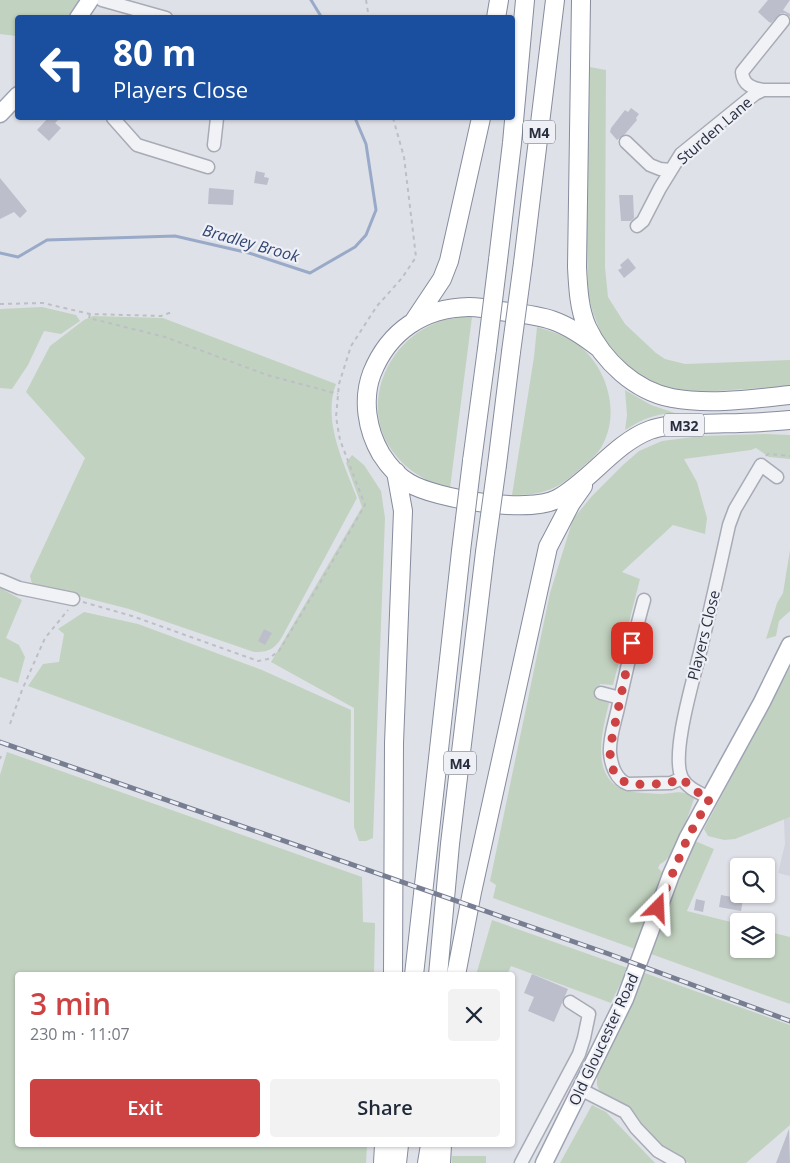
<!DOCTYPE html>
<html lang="en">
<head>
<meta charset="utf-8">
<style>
	:root { --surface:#fff; --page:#f2f2f3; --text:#1f2937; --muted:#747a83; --accent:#cd4343 }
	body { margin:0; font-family:"Open Sans",sans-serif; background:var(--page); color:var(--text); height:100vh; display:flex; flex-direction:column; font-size:19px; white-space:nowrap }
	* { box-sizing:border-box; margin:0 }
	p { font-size:16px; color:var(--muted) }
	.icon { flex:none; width:28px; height:28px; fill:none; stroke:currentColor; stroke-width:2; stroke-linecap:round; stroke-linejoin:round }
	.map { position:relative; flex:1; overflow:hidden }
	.drawer { position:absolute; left:15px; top:972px; width:500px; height:175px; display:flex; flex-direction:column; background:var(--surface); border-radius:5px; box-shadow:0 1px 4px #0004 }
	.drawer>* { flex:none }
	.hud { position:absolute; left:15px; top:15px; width:500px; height:105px; border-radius:5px; box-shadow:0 1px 4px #0004; background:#1a4fa0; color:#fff; overflow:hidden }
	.tools { position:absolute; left:730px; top:858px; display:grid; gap:10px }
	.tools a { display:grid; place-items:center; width:45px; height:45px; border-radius:5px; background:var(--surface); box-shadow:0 1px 4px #0004; font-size:25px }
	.pin { position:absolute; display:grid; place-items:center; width:42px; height:42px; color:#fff; margin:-21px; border-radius:10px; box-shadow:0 2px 8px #0006 }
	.me { position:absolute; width:55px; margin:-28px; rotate:21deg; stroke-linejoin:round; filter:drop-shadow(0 0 4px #0008) }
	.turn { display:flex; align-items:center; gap:18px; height:105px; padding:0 15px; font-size:22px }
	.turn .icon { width:65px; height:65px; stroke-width:2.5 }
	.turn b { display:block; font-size:35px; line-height:42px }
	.round { display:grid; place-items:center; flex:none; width:52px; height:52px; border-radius:5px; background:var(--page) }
	.head { display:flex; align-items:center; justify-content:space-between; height:85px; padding:0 15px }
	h1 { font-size:30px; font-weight:600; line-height:38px; color:var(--accent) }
	.primary-button { display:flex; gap:10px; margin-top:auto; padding:10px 15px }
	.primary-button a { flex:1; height:58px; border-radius:5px; background:var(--accent); color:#fff; font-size:20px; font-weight:600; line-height:58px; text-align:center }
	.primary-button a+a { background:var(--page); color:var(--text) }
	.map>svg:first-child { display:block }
	.built { fill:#d1d3dd }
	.green { fill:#c2d2c0 }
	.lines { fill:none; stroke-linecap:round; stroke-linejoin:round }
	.stream { stroke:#99a9c8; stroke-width:3 }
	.building { fill:#bcbfcb }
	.minor-casing { stroke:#a8abb5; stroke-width:15 }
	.major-casing { stroke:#9ea3b4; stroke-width:19 }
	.highway-casing { stroke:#868c9e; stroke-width:20 }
	.path { stroke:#bdbfc6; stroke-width:2; stroke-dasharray:4 4; stroke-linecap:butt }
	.minor { stroke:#f1f2f6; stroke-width:12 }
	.major { stroke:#fff; stroke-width:16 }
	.highway { stroke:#fff; stroke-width:18 }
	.rail-casing { stroke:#787e91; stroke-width:5 }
	.rail { stroke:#eef0f6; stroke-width:3; stroke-dasharray:9; stroke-linecap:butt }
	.highway-bridge-casing { stroke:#868c9e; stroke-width:20; stroke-linecap:butt }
	.highway-bridge { stroke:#fff; stroke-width:18 }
	.route { stroke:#cd4343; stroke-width:9; stroke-dasharray:0 16.2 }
	.labels { text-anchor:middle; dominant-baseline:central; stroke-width:4.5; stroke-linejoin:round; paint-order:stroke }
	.shield { fill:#eef0f6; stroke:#636876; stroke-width:1 }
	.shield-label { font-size:14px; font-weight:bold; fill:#282d3f }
	.street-label { font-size:15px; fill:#282d3f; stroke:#eef0f6 }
	.water-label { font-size:16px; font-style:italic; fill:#324572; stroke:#eef0f6 }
</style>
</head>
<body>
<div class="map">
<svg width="790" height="1163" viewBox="0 0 790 1163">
	<rect width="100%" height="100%" fill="#dfe1e8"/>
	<!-- built -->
	<path class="built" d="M790,817V876L778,873L785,844L784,819Z"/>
	<!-- green -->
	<path class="green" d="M0,0H79L68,17L18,18L17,36H16L0,34Z
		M590,67L606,70L605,267L608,297L625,324L656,353L665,359L685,364L790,360V386L702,392L665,388L647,379L621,362L603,338L593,313L588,292L586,199Z
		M42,307L76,315L80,321L61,334L44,331L28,365L12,389L0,388V309Z
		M93,316L163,318L336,384C322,421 344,463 357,498L282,637C274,650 268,652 254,652L129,609L32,584L30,576L85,458L26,392L50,346L84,320Z
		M462,317H472L450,488C428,483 407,471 393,452C359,407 386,342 436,323C444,319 454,319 462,317Z
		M537,327C550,331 564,335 576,343C607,366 621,412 602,446C597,455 588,462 581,468C557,490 544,495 512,495L534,357Z
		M625,390L651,405L675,413C654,414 643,419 625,430L627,415Z
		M766,434L790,435V459L769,457L756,448L751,450L684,459L697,482L707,518L705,534L673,525L622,572L640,579L613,685L600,684L596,699L609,703C603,729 589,776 624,790C629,792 637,792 643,793C649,793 656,794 662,794C676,793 683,789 694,799C688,815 676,858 660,864L658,868L663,873L635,949L493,898L496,885L490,881L550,593L573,519L592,496L623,465L639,451L662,441L701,436Z
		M352,455L364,465L381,491L385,518L373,838L366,841H359L354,827V708L271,662L362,507L346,463Z
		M790,550V611L779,621L776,636L766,639L777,603L783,593Z
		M0,588L22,600L6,638L19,645L25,657L18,683L0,677Z
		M84,612L138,624L262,670L351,710L350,803L28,686L43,664L59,662L64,634L58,629Z
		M790,667V817L735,839L724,840L708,836L704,829Z
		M7,752L362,877L363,922L375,923L374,975H18V1145H367L366,1163H0V775Z
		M695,841L714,849L687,911L739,924V949H766V931L790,937V1004L651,954L668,903Z
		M492,920L628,968L611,1003L511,966L507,975H476Z
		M642,972L790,1025V1125L746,1163H689L669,1154L599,1090L597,1085V1072Z
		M592,1105L606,1112L655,1163H560Z
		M452,1156H486V1163H452Z"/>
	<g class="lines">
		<!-- stream -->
		<path class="stream" d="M311,0L322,18
			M0,253L18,257L47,240L175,236L249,253L310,273L355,247L366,235L376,210L366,144L355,118"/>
	</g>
	<!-- building -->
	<path class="building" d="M768,0H790L783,10L790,14V17L785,13H781L771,23L769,22L758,12Z
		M631,108L639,114L636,118L637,120L625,134L617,140L610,132L611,128L625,110L628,112Z
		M48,118H60L55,123L61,128L49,141L37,130Z
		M256,171L265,173L264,177L269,178L267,185L254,183Z
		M0,178L27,211L20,218L14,212L0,219Z
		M209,188L234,190L233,205L208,204Z
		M619,195H633L634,218L631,221H621Z
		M628,258L636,268L624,278L618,270L622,268L620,265Z
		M264,629L272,633L265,645L258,641Z
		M721,895L743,899L741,911L719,907Z
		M696,899L705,901L703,912L694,910Z
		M532,974L568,989L554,1022L528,1011L534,997L524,993Z
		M789,1129L790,1163H776Z"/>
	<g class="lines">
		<defs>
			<path id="minor" d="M102,0L166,18
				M763,90C752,88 743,85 742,72L783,21
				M113,118L137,145L208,167
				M626,142L650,165L660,169L670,170
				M214,145L217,118
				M637,226L643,221L660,188L681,154L755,94L763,90H790
				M0,580L19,588L73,599
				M644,600C634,636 626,672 618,708C615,722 609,738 610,753C611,765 616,780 628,784L671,783L682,778
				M601,693L620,698
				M710,798C700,793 688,789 682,778C670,754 695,675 701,648C711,607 720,566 729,525L735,509L761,465L777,477
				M580,1089L625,1112L636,1128L658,1151L679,1163
				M521,1163L579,1054L584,1038L589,1014L570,1002"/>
			<path id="major" d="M78,18L90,0
				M0,114L18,95
				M544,1163L625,999L671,875L688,837L762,702L790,645"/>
			<path id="highway" d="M581,0L577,267C578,287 579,309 587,327C603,361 635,391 672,398C710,405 752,399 790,395
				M496,18L499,0
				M498,260L512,143L525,0
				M523,263L555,0
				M414,321L442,279L449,261L481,118
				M599,348C562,319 546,316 500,311C490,309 479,307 469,307C423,308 389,331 372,373C362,399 367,430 381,454C388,465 397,476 409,483C436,499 528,514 557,499C590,481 615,443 650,430C666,424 685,425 702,424C731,423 761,423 790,420
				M472,461L487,349
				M497,465L511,352
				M393,975L394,743L403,511L396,472
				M414,975L461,551
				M438,975L450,844L485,552
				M456,975L472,892L548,547L571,503L583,486
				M383,1163L384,1145
				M397,1163L399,1145
				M427,1163L430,1145
				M441,1163L442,1145"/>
		</defs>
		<!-- minor casing -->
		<use href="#minor" class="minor-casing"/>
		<!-- major casing -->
		<use href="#major" class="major-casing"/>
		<!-- highway casing -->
		<use href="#highway" class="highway-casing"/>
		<!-- path -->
		<path class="path" d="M366,0L369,18
			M0,304L43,303L90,314L161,316L172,312
			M90,314L89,318L165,337L267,375L338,394
			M766,456L768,454L790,456
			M83,602L132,616L258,661L268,659L279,651L323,578L365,505L340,440L336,417L339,384L351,346L377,306L402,278L416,257L404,157L393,118
			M10,724L22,690L45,638L68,610
			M0,759L1,756"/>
		<!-- minor -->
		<use href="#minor" class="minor"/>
		<!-- major -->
		<use href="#major" class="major"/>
		<!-- highway -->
		<use href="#highway" class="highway"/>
		<defs>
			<path id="rail" d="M0,742L609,954L790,1021"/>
		</defs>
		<!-- rail casing -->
		<use href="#rail" class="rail-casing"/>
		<!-- rail -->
		<use href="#rail" class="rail"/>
		<defs>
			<path id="highway-bridge" d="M487,349L498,260
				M511,352L523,263
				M461,551L472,461
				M485,552L497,465"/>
		</defs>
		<!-- highway-bridge casing -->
		<use href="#highway-bridge" class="highway-bridge-casing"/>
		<!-- highway-bridge -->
		<use href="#highway-bridge" class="highway-bridge"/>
	</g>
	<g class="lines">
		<!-- route -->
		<path class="route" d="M632,643L610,748C610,780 622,786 651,784C663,784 672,783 682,778L693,790L710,798L688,837L658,908"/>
	</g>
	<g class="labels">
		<!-- shield labels -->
		<g class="shield">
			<rect x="523" y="120.5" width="32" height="23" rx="4"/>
			<rect x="664" y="413.5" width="40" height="23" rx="4"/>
			<rect x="444" y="751.5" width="32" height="23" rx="4"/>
		</g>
		<g class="shield-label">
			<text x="539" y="132">M4</text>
			<text x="684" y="425">M32</text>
			<text x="460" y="763">M4</text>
		</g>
		<!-- street labels -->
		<g class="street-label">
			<text transform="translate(714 130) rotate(-41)">Sturden Lane</text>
			<text transform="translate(703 635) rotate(-76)">Players Close</text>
			<text transform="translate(603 1039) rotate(-65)">Old Gloucester Road</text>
		</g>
		<!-- water labels -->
		<g class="water-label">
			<text transform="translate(251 243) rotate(16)">Bradley Brook</text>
		</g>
	</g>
</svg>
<div class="tools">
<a><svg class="icon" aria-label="search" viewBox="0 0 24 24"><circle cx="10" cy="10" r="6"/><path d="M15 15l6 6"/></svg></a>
<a><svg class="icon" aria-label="layers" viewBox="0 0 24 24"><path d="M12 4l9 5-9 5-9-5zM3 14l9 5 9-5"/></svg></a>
</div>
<div class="pin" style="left:632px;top:643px;background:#d93025"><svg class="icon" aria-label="arrive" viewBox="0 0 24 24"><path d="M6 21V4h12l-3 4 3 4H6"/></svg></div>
<svg class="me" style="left:658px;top:908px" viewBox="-20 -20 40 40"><path d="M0-17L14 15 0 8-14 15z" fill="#cd4343" stroke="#fff" stroke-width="4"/></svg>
<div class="hud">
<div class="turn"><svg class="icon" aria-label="left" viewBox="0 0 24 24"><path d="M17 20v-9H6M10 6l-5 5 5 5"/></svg><div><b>80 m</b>Players Close</div></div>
</div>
<section class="drawer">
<div class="head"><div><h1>3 min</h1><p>230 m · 11:07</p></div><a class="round"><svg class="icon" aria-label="close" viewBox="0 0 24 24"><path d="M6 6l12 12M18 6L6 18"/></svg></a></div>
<div class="primary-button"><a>Exit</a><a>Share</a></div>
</section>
</div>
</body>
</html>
